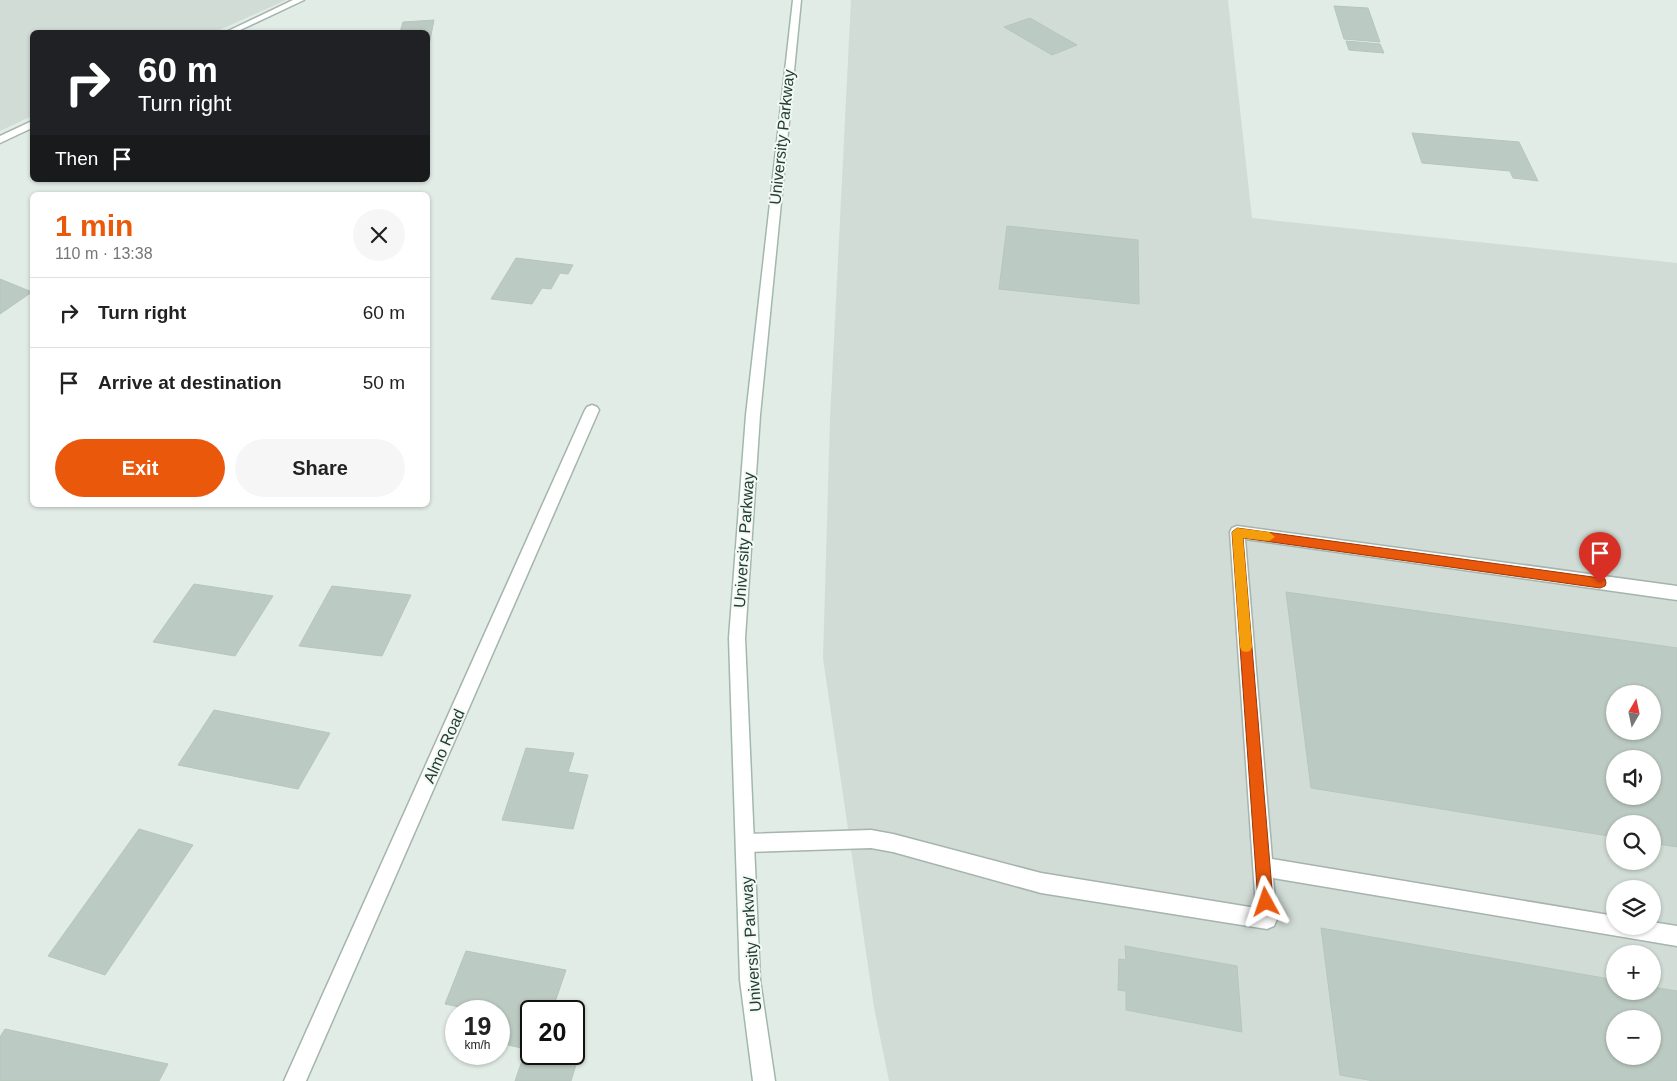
<!DOCTYPE html>
<html lang="en">
<head>
<meta charset="utf-8">
<style>
	:root { --surface:#fff; --page:#f6f6f6; --text:#222; --muted:#767676; --line:#e0e0e0; --accent:#ea580c }
	body { margin:0; font-family:Arial,sans-serif; background:var(--page); color:var(--text); height:100vh; display:flex; flex-direction:column; font-size:19px; white-space:nowrap }
	* { box-sizing:border-box; margin:0 }
	p { font-size:16px; color:var(--muted) }
	.icon { flex:none; width:28px; height:28px; fill:none; stroke:currentColor; stroke-width:2; stroke-linecap:round; stroke-linejoin:round }
	.map { position:relative; flex:1; overflow:hidden }
	.sheet { position:absolute; left:30px; top:192px; width:400px; height:315px; display:flex; flex-direction:column; background:var(--surface); border-radius:8px; box-shadow:0 1px 4px #0004 }
	.sheet>* { flex:none }
	.top-card { position:absolute; left:30px; top:30px; width:400px; height:152px; border-radius:8px; box-shadow:0 1px 4px #0004; background:#202124; color:#fff; overflow:hidden }
	.needle { width:32px; rotate:9deg }
	.buttons { position:absolute; left:1606px; top:685px; display:grid; gap:10px }
	.buttons a { display:grid; place-items:center; width:55px; height:55px; border-radius:50%; background:var(--surface); box-shadow:0 1px 4px #0004; font-size:25px }
	.speed { position:absolute; left:445px; top:1000px; display:flex; gap:10px; font-size:25px; font-weight:700; text-align:center }
	.speed>* { display:grid; place-content:center; width:65px; height:65px; border-radius:50%; background:var(--surface); box-shadow:0 1px 4px #0004; line-height:1 }
	.speed small { font-size:12px; font-weight:400 }
	.speed .limit { border:2px solid #111; border-radius:8px; background:#fff; color:#111 }
	.pin { position:absolute; display:grid; place-items:center; width:42px; height:42px; color:#fff; margin:-51px -21px; border-radius:50% 50% 50% 0; rotate:-45deg; box-shadow:0 0 5px #0007 }
	.pin .icon { rotate:45deg }
	.me { position:absolute; width:55px; margin:-28px; rotate:355deg; stroke-linejoin:round; filter:drop-shadow(0 0 4px #0008) }
	.turn { display:flex; align-items:center; gap:18px; height:105px; padding:0 25px; font-size:22px }
	.turn .icon { width:65px; height:65px; stroke-width:2.5 }
	.turn b { display:block; font-size:35px; line-height:42px }
	.then { display:flex; align-items:center; height:48px; padding:0 25px; background:#0003; gap:10px; font-size:19px }
	.round { display:grid; place-items:center; flex:none; width:52px; height:52px; border-radius:26px; background:var(--page) }
	.head { display:flex; align-items:center; justify-content:space-between; height:85px; padding:0 25px }
	h1 { font-size:30px; font-weight:800; line-height:38px; color:var(--accent) }
	.action { display:flex; gap:10px; margin-top:auto; padding:10px 25px }
	.action a { flex:1; height:58px; border-radius:30px; background:var(--accent); color:#fff; font-size:20px; font-weight:800; line-height:58px; text-align:center }
	.action a+a { background:var(--page); color:var(--text) }
	ul { padding:0; list-style:none }
	li { display:flex; align-items:center; gap:15px; height:70px; padding:0 25px; border-top:1px solid var(--line) }
	li div { flex:1 }
	li b { display:block; font-size:19px }
	li em { font-style:normal }
	.map>svg:first-child { display:block }
	.built { fill:#d1dcd6; fill-rule:evenodd }
	.building { fill:#bbcac2; stroke:#b5c6bd; fill-rule:evenodd }
	.lines { fill:none; stroke-linecap:round; stroke-linejoin:round }
	.service-casing { stroke:#a5b4ad; stroke-width:3 }
	.minor-casing { stroke:#a5b4ad; stroke-width:3 }
	.secondary-casing { stroke:#a1b8ad; stroke-width:3 }
	.service { fill:#fff; fill-rule:evenodd }
	.minor { fill:#fff; fill-rule:evenodd }
	.secondary { fill:#fff; fill-rule:evenodd }
	.route { fill:#ea580c; stroke:#983908 }
	.slow { fill:#f59e0b }
	.labels { text-anchor:middle; dominant-baseline:central; stroke-width:4; stroke-linejoin:round; paint-order:stroke }
	.street-label { font-size:16px; fill:#233d33; stroke:#f3f9f5 }
</style>
</head>
<body>
<div class="map">
<svg width="1677" height="1081" viewBox="0 0 1677 1081">
	<rect width="100%" height="100%" fill="#e2ece7"/>
	<!-- built -->
	<path class="built" d="M0,0H286L215,32H32V116L0,131Z
		M851,0H1228L1252,218L1677,263V1081H889L874,1007L823,658L830,419ZM1615,694H1652V731H1615ZM1615,759H1652V796H1615ZM1615,824H1652V861H1615ZM1615,889H1652V926H1615ZM1615,954H1652V991H1615ZM1615,1019H1652V1056H1615Z"/>
	<!-- building -->
	<path class="building" d="M1334,6L1368,8L1380,42L1344,39Z
		M1030,18L1077,45L1052,55L1004,27Z
		M434,20L428,50V32H400L403,22Z
		M1346,41L1380,44L1384,53L1349,50Z
		M1412,133L1519,142L1538,181L1513,178L1510,171L1422,163Z
		M1007,226L1138,240L1139,304L999,289Z
		M516,258L573,265L568,274L560,273L551,289L542,288L532,304L491,299Z
		M0,279L32,292L0,314Z
		M194,584L273,596L235,656L153,642Z
		M332,586L411,595L382,656L299,646Z
		M1286,592L1677,648V847L1652,843V824H1615V837L1311,788ZM1615,694H1652V731H1615ZM1615,759H1652V796H1615Z
		M214,710L330,733L298,789L178,765Z
		M526,748L574,753L568,772L588,775L573,829L502,820Z
		M139,829L193,845L105,975L48,956Z
		M1321,928L1615,980V991H1652V987L1677,991V1081H1374L1340,1075ZM1615,1019H1652V1056H1615Z
		M1125,946L1237,966L1242,1032L1126,1010V991L1118,990L1119,959L1126,960Z
		M466,951L566,970L552,1011H531V1054L579,1055L571,1081H515L526,1049L499,1043V1030L504,1016L499,1015V1011H479L445,1004Z
		M5,1029L168,1064L159,1081H0V1037Z"/>
	<g class="lines">
		<defs>
			<path id="service" d="M1237,526L1677,586V600L1245,539L1272,859L1615,916V926H1652V922L1677,926V946L1273,878L1277,919L1274,926L1267,929L1041,893L893,852L871,848L745,852L738,850L736,843L738,836L745,834L871,830L893,834L1041,873L1256,908L1230,532L1232,528Z"/>
			<path id="minor" d="M293,0H304L236,32H226Z
				M32,121V128L0,143V136Z
				M592,405L597,407L599,410L306,1081H284L585,410L587,407Z"/>
			<path id="secondary" d="M793,0H801L760,415L745,638L760,980L775,1081H753L740,980L729,638L746,415Z"/>
		</defs>
		<!-- service casing -->
		<use href="#service" class="service-casing"/>
		<!-- minor casing -->
		<use href="#minor" class="minor-casing"/>
		<!-- secondary casing -->
		<use href="#secondary" class="secondary-casing"/>
		<!-- service -->
		<use href="#service" class="service"/>
		<!-- minor -->
		<use href="#minor" class="minor"/>
		<!-- secondary -->
		<use href="#secondary" class="secondary"/>
	</g>
	<!-- route -->
	<path class="route" d="M1237,528L1600,578L1605,579L1606,583L1605,586L1600,588L1243,538L1273,902L1271,907L1266,909L1261,907L1258,902L1232,532Z"/>
	<!-- slow -->
	<path class="slow" d="M1237,528L1269,532L1275,537L1269,541L1243,538L1252,647L1250,651L1246,652L1242,651L1240,647L1232,532Z"/>
	<g class="labels">
		<!-- street labels -->
		<g class="street-label">
			<text transform="translate(782 137) rotate(-84)">University Parkway</text>
			<text transform="translate(744 540) rotate(-86)">University Parkway</text>
			<text transform="translate(444 746) rotate(-66)">Almo Road</text>
			<text transform="translate(751 944) rotate(-94)">University Parkway</text>
		</g>
	</g>
</svg>
<div class="buttons">
<a><svg class="needle" viewBox="-14 -14 28 28"><path d="M0-13l5 13h-10z" fill="#e53935"/><path d="M0 13l5-13h-10z" fill="#767676"/></svg></a>
<a><svg class="icon" aria-label="sound" viewBox="0 0 24 24"><path d="M4 9h4l5-4v14l-5-4H4zM17 9q2 3 0 6"/></svg></a>
<a><svg class="icon" aria-label="search" viewBox="0 0 24 24"><circle cx="10" cy="10" r="6"/><path d="M15 15l6 6"/></svg></a>
<a><svg class="icon" aria-label="layers" viewBox="0 0 24 24"><path d="M12 4l9 5-9 5-9-5zM3 14l9 5 9-5"/></svg></a>
<a>+</a>
<a>−</a>
</div>
<div class="speed"><div>19<small>km/h</small></div><div class="limit">20</div></div>
<div class="pin" style="left:1600px;top:583px;background:#d93025"><svg class="icon" aria-label="arrive" viewBox="0 0 24 24"><path d="M6 21V4h12l-3 4 3 4H6"/></svg></div>
<svg class="me" style="left:1266px;top:902px" viewBox="-20 -20 40 40"><path d="M0-17L14 15 0 8-14 15z" fill="#ea580c" stroke="#fff" stroke-width="4"/></svg>
<div class="top-card">
<div class="turn"><svg class="icon" aria-label="right" viewBox="0 0 24 24"><path d="M7 20v-9h11M14 6l5 5-5 5"/></svg><div><b>60 m</b>Turn right</div></div>
<div class="then">Then<svg class="icon" aria-label="arrive" viewBox="0 0 24 24"><path d="M6 21V4h12l-3 4 3 4H6"/></svg></div>
</div>
<section class="sheet">
<div class="head"><div><h1>1 min</h1><p>110 m · 13:38</p></div><a class="round"><svg class="icon" aria-label="close" viewBox="0 0 24 24"><path d="M6 6l12 12M18 6L6 18"/></svg></a></div>
<ul>
<li><svg class="icon" aria-label="right" viewBox="0 0 24 24"><path d="M7 20v-9h11M14 6l5 5-5 5"/></svg><div><b>Turn right</b></div><em>60 m</em></li>
<li><svg class="icon" aria-label="arrive" viewBox="0 0 24 24"><path d="M6 21V4h12l-3 4 3 4H6"/></svg><div><b>Arrive at destination</b></div><em>50 m</em></li>
</ul>
<div class="action"><a>Exit</a><a>Share</a></div>
</section>
</div>
</body>
</html>
